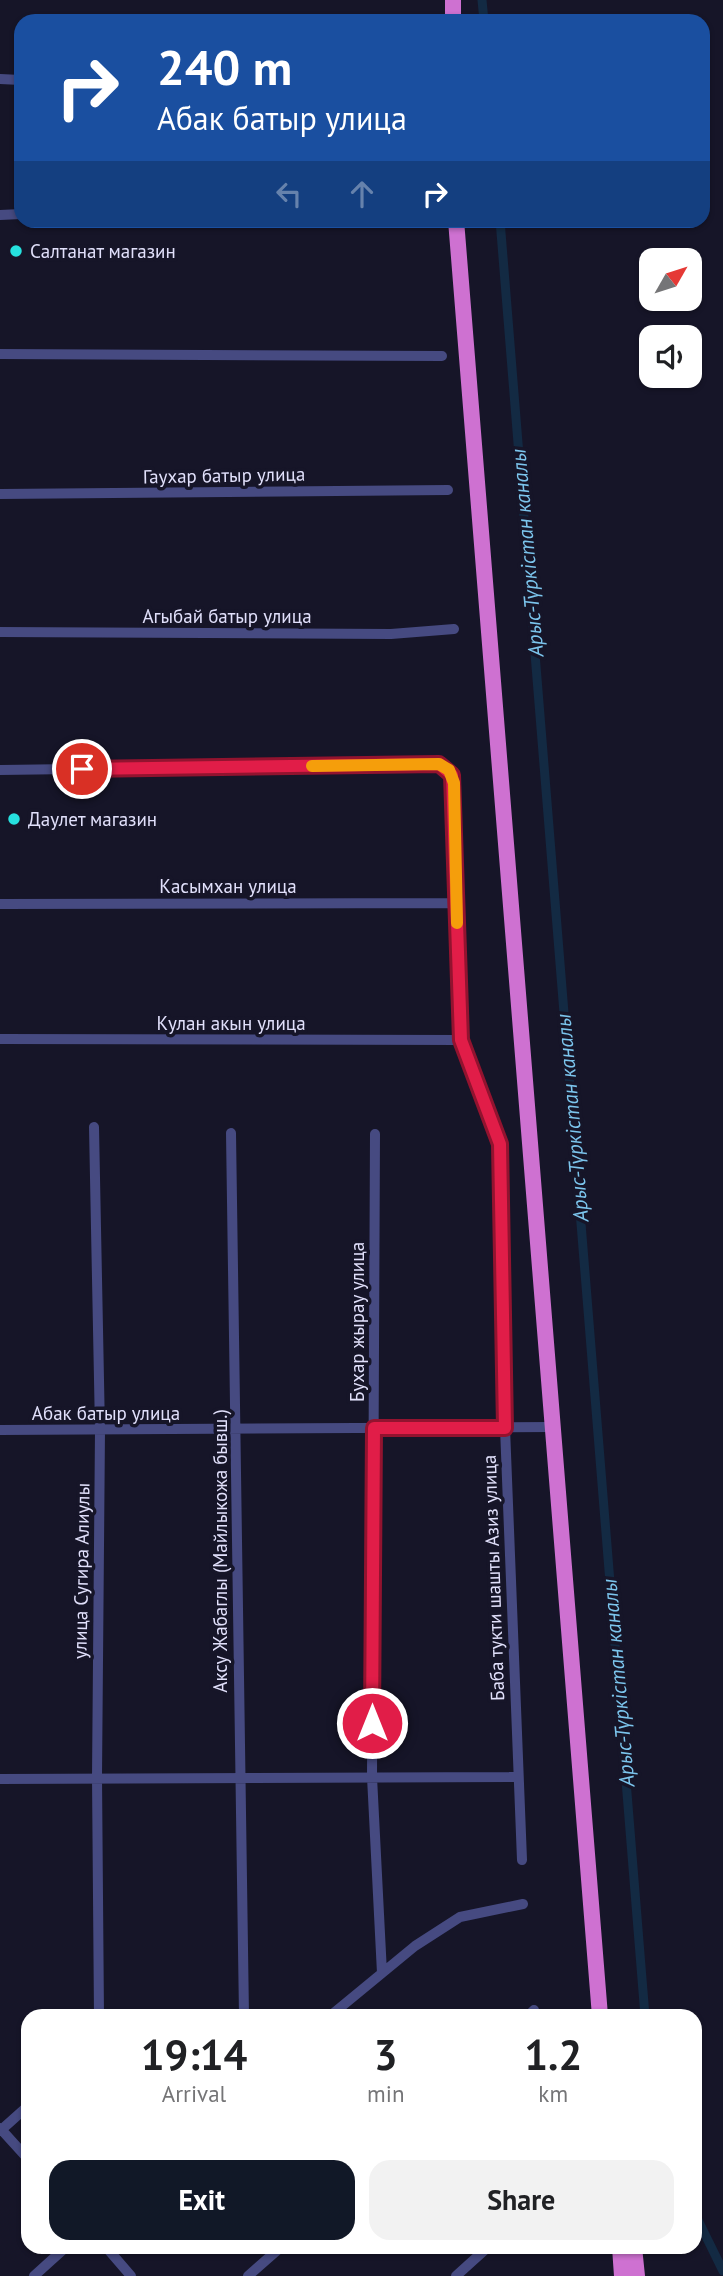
<!DOCTYPE html>
<html lang="en">
<head>
<meta charset="utf-8">
<style>
	:root { --surface:#fff; --page:#f2f2f2; --text:#202124; --muted:#757577; --accent:#111827 }
	body { margin:0; font-family:"PT Sans",sans-serif; background:var(--page); color:var(--text); height:100vh; display:flex; flex-direction:column; font-size:26px; white-space:nowrap }
	* { box-sizing:border-box; margin:0 }
	p { font-size:23px; color:var(--muted) }
	.icon { flex:none; width:38px; height:38px; fill:none; stroke:currentColor; stroke-width:2; stroke-linecap:round; stroke-linejoin:round }
	.map { position:relative; flex:1; overflow:hidden }
	.side { position:absolute; left:21px; top:2009px; width:681px; height:245px; display:flex; flex-direction:column; background:var(--surface); border-radius:21px; box-shadow:0 2px 5px #0004 }
	.side>* { flex:none }
	.hud { position:absolute; left:14px; top:14px; width:696px; height:214px; border-radius:21px; box-shadow:0 2px 5px #0004; background:#1a4fa0; color:#fff; overflow:hidden }
	.needle { width:46px; rotate:51deg }
	.controls { position:absolute; left:639px; top:248px; display:grid; gap:14px }
	.controls a { display:grid; place-items:center; width:63px; height:63px; border-radius:14px; background:var(--surface); box-shadow:0 2px 5px #0004; font-size:35px }
	.pin { position:absolute; display:grid; place-items:center; width:60px; height:60px; color:#fff; margin:-30px; border:4px solid #fff; border-radius:50%; box-shadow:0 2px 7px #0007 }
	.me { position:absolute; width:77px; margin:-38px; rotate:0deg; stroke-linejoin:round; filter:drop-shadow(0 0 5px #0008) }
	.turn { display:flex; align-items:center; gap:24px; height:147px; padding:0 28px; font-size:32px }
	.turn .icon { width:91px; height:91px; stroke-width:2.5 }
	.turn b { display:block; font-size:49px; line-height:60px }
	.lanes { display:flex; align-items:center; height:66px; padding:0 28px; background:#0003; justify-content:center; gap:35px; direction:ltr }
	.lanes .off { opacity:.35 }
	.eta { display:flex; justify-content:space-evenly; align-items:center; height:119px; text-align:center }
	.eta b { font-size:42px; font-weight:700; line-height:49px }
	.cta { display:flex; gap:14px; margin-top:auto; padding:14px 28px }
	.cta a { flex:1; height:80px; border-radius:21px; background:var(--accent); color:#fff; font-size:28px; font-weight:700; line-height:80px; text-align:center }
	.cta a+a { background:var(--page); color:var(--text) }
	.map>svg:first-child { display:block }
	.lines { fill:none; stroke-linecap:round; stroke-linejoin:round }
	.canal { stroke:#132a43; stroke-width:9 }
	.minor { stroke:#464a81; stroke-width:10 }
	.trunk { stroke:#ce71d1; stroke-width:16 }
	.route-casing { stroke:#92132f; stroke-width:18 }
	.route { stroke:#e11d48; stroke-width:12 }
	.slow { stroke:#f59e0b; stroke-width:12 }
	.poi-dot { fill:#26e1df; stroke:#161528; stroke-width:2.5 }
	.labels { text-anchor:middle; dominant-baseline:central; stroke-width:7; stroke-linejoin:round; paint-order:stroke }
	.poi-label { font-size:19px; fill:#e1e0fb; stroke:#161528; text-anchor:start }
	.street-label { font-size:19px; fill:#e1e0fb; stroke:#161528 }
	.water-label { font-size:21px; font-style:italic; fill:#7cc5ed; stroke:#161528 }
</style>
</head>
<body>
<div class="map">
<svg width="723" height="2276" viewBox="0 0 723 2276">
	<rect width="100%" height="100%" fill="#161528"/>
	<g class="lines">
		<!-- canal -->
		<path class="canal" d="M482,0L484,21
			M500,220L645,2016
			M695,2214L723,2271"/>
		<!-- minor -->
		<path class="minor" d="M0,79L21,80
			M0,215L21,214
			M0,354L442,356
			M0,494L448,490
			M0,632L391,634L454,629
			M0,770L439,764L452,775L461,1040L500,1144L505,1428L522,1860
			M0,904L457,903
			M0,1039L461,1040
			M94,1127L100,1430L97,1777L99,2016
			M231,1133L244,2016
			M375,1134L372,1777L382,1973
			M0,1430L553,1427
			M0,1779L518,1777
			M330,2016L415,1946L460,1917L523,1904
			M528,2016L534,2010
			M0,2128L28,2159
			M0,2131L28,2106
			M106,2247L131,2276
			M34,2276L66,2247
			M248,2276L281,2247
			M456,2276L488,2247"/>
		<!-- trunk -->
		<path class="trunk" d="M453,0V21
			M456,220L600,2016
			M620,2247L622,2276
			M634,2247L637,2276"/>
	</g>
	<g class="lines">
		<defs>
			<path id="route" d="M82,769L439,764L452,775L461,1040L500,1144L505,1428H374L372,1723"/>
		</defs>
		<!-- route casing -->
		<use href="#route" class="route-casing"/>
		<!-- route -->
		<use href="#route" class="route"/>
		<!-- slow -->
		<path class="slow" d="M312,766L439,764L449,770L454,783L457,923"/>
	</g>
	<!-- markers -->
	<g class="poi-dot">
		<circle cx="16" cy="251" r="7"/>
		<circle cx="14" cy="819" r="7"/>
	</g>
	<g class="labels">
		<!-- poi labels -->
		<g class="poi-label">
			<text x="30" y="251">Салтанат магазин</text>
			<text x="28" y="819">Даулет магазин</text>
		</g>
		<!-- street labels -->
		<g class="street-label">
			<text transform="translate(224 475) rotate(-1)">Гаухар батыр улица</text>
			<text x="227" y="616">Агыбай батыр улица</text>
			<text x="228" y="886">Касымхан улица</text>
			<text x="231" y="1023">Кулан акын улица</text>
			<text transform="translate(357 1322) rotate(-90)">Бухар жырау улица</text>
			<text x="106" y="1413">Абак батыр улица</text>
			<text transform="translate(220 1551) rotate(-90)">Аксу Жабаглы (Майлыкожа бывш.)</text>
			<text transform="translate(81 1571) rotate(-89)">улица Сугира Алиулы</text>
			<text transform="translate(493 1578) rotate(-92)">Баба тукти шашты Азиз улица</text>
		</g>
		<!-- water labels -->
		<g class="water-label">
			<text transform="translate(527 553) rotate(-95)">Арыс-Түркістан каналы</text>
			<text transform="translate(572 1118) rotate(-95)">Арыс-Түркістан каналы</text>
			<text transform="translate(618 1683) rotate(-95)">Арыс-Түркістан каналы</text>
		</g>
	</g>
</svg>
<div class="controls">
<a><svg class="needle" viewBox="-14 -14 28 28"><path d="M0-13l5 13h-10z" fill="#e53935"/><path d="M0 13l5-13h-10z" fill="#757577"/></svg></a>
<a><svg class="icon" aria-label="sound" viewBox="0 0 24 24"><path d="M4 9h4l5-4v14l-5-4H4zM17 9q2 3 0 6"/></svg></a>
</div>
<div class="pin" style="left:82px;top:769px;background:#d93025"><svg class="icon" aria-label="arrive" viewBox="0 0 24 24"><path d="M6 21V4h12l-3 4 3 4H6"/></svg></div>
<svg class="me" style="left:372px;top:1723px" viewBox="-20 -20 40 40"><circle r="17" fill="#e11d48" stroke="#fff" stroke-width="3"/><path d="M0-11L8 9 0 5-8 9z" fill="#fff"/></svg>
<div class="hud">
<div class="turn"><svg class="icon" aria-label="right" viewBox="0 0 24 24"><path d="M7 20v-9h11M14 6l5 5-5 5"/></svg><div><b>240 m</b>Абак батыр улица</div></div>
<div class="lanes"><svg class="icon off" aria-label="left" viewBox="0 0 24 24"><path d="M17 20v-9H6M10 6l-5 5 5 5"/></svg><svg class="icon off" aria-label="ahead" viewBox="0 0 24 24"><path d="M12 20V5M6 11l6-6 6 6"/></svg><svg class="icon" aria-label="right" viewBox="0 0 24 24"><path d="M7 20v-9h11M14 6l5 5-5 5"/></svg></div>
</div>
<section class="side">
<div class="eta">
<div><b>19:14</b><p>Arrival</p></div>
<div><b>3</b><p>min</p></div>
<div><b>1.2</b><p>km</p></div>
</div>
<div class="cta"><a>Exit</a><a>Share</a></div>
</section>
</div>
</body>
</html>
